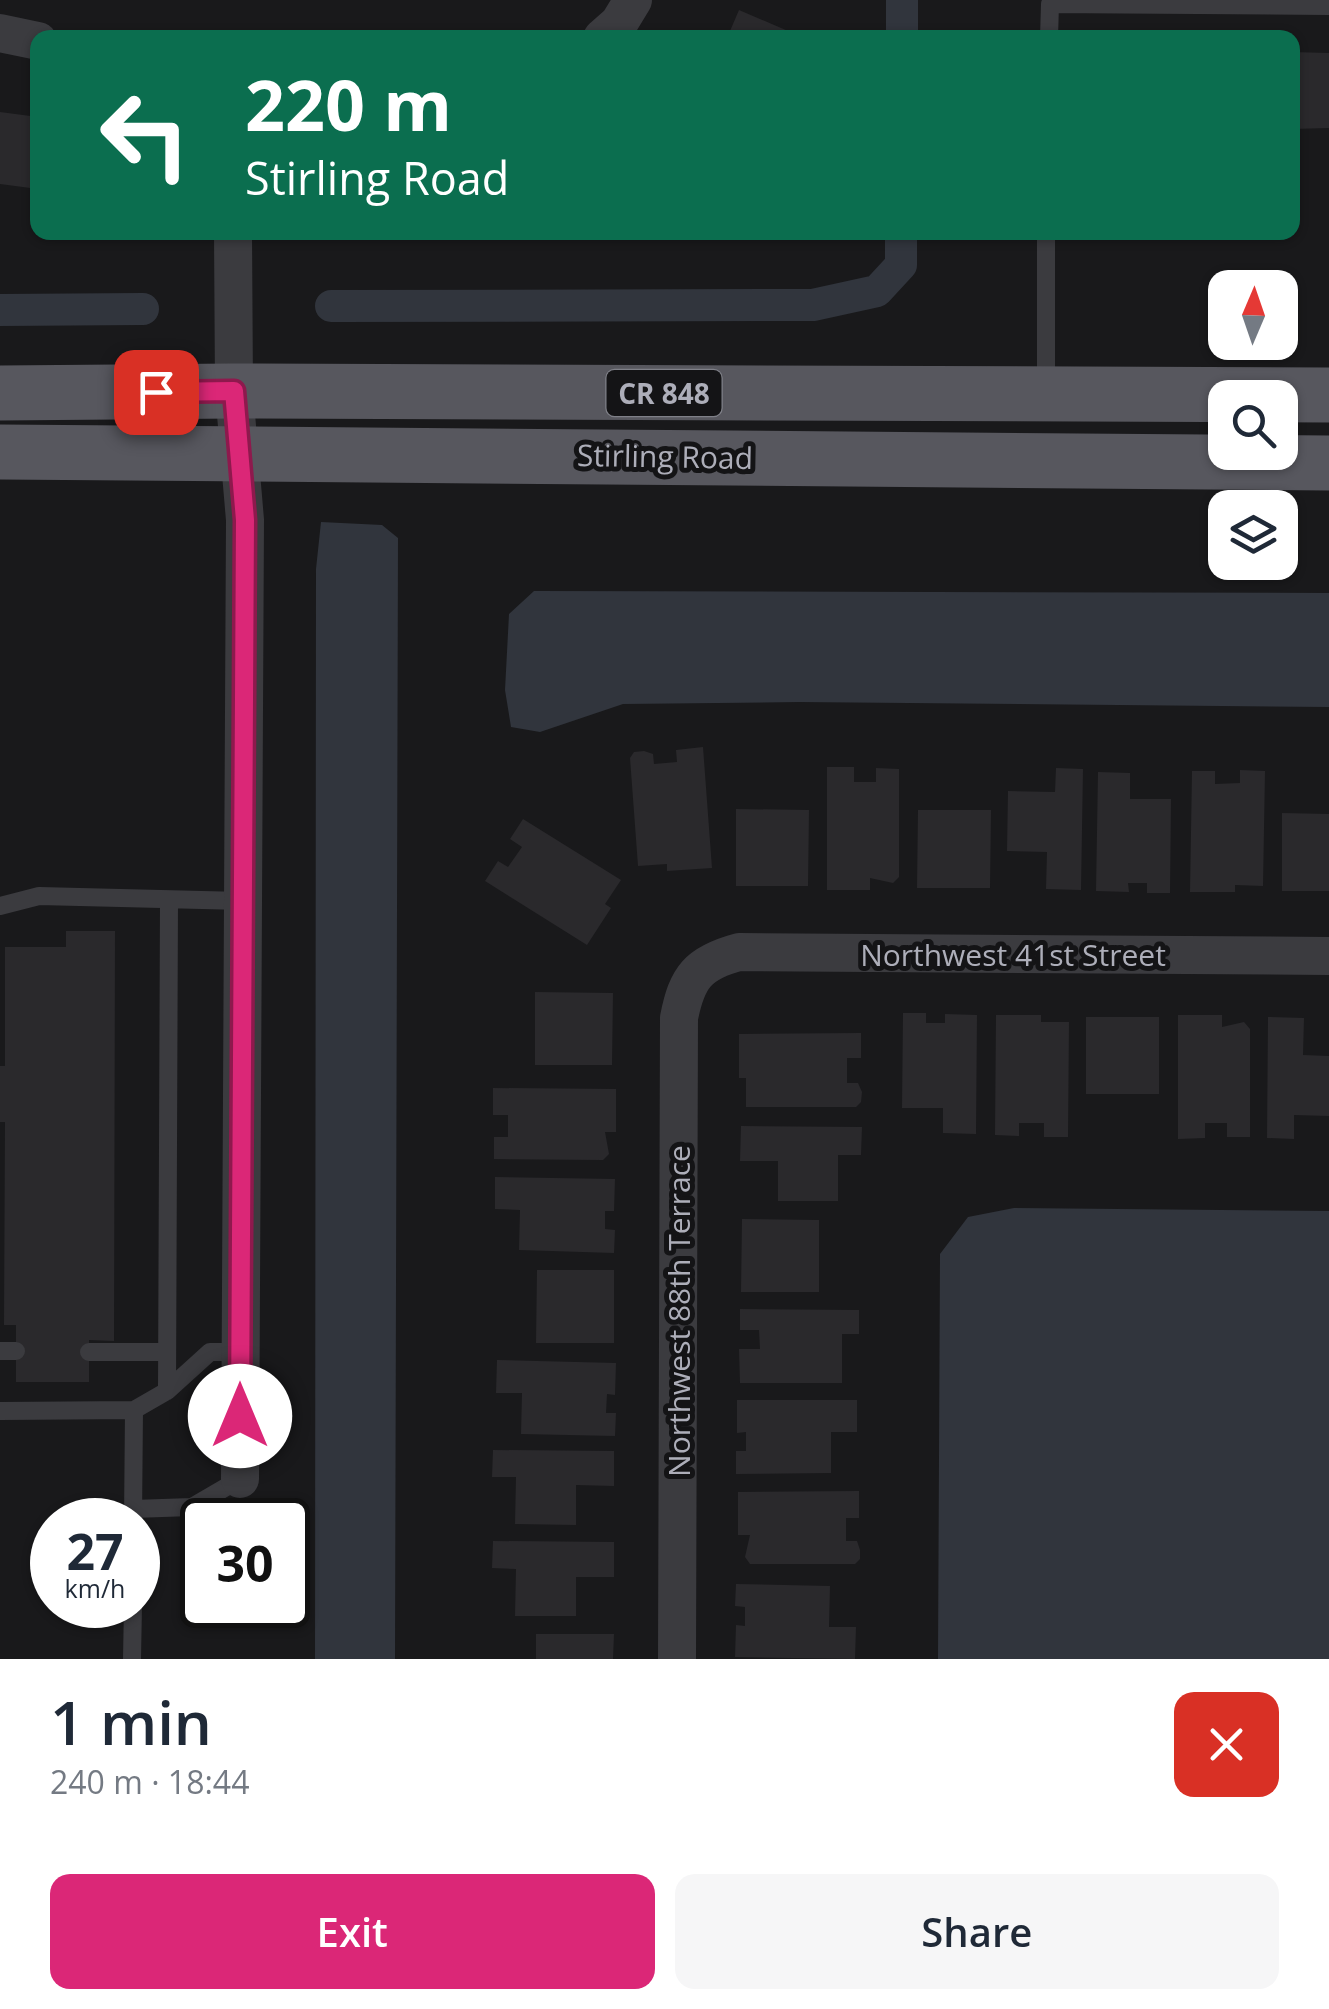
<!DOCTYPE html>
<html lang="en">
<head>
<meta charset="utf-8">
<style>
	:root { --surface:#fff; --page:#f6f6f7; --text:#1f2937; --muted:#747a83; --accent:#db2777 }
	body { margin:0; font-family:"Open Sans",sans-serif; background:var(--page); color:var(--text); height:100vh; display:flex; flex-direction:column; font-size:38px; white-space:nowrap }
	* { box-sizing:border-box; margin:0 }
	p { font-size:32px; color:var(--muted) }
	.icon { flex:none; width:55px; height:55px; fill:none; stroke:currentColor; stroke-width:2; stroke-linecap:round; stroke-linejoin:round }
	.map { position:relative; height:1659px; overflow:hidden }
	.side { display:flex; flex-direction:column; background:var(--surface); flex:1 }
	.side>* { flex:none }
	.banner { position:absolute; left:30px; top:30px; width:1270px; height:210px; border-radius:20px; box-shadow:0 2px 8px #0004; background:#0b6e4f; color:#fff; overflow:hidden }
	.needle { width:65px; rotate:2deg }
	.buttons { position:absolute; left:1208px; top:270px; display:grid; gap:20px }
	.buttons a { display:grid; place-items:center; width:90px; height:90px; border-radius:20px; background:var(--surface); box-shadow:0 2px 8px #0004; font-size:50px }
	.speed { position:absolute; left:30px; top:1498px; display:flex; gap:20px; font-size:50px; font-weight:700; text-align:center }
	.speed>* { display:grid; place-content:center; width:130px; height:130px; border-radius:50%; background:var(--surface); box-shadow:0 2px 8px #0004; line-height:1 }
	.speed small { font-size:25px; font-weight:400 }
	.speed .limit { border:5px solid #111; border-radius:15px; background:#fff; color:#111 }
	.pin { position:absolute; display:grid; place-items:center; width:85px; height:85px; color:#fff; margin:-42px; border-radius:20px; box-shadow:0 5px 15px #0006 }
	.me { position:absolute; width:110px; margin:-55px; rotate:0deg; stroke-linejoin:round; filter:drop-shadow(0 0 8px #0008) }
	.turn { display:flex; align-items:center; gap:35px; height:210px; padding:0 50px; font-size:45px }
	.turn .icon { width:130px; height:130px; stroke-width:2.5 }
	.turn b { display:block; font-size:70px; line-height:85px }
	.round { display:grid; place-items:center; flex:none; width:105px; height:105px; border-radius:20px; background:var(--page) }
	.summary { display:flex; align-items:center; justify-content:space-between; height:170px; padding:0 50px }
	h1 { font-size:60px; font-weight:600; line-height:75px }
	.action { display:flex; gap:20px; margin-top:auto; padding:20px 50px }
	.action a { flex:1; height:115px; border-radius:20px; background:var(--accent); color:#fff; font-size:40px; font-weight:600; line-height:115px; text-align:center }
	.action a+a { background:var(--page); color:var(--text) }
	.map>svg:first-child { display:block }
	.water { fill:#31353d }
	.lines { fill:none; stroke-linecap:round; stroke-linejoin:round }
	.canal { stroke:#31353d; stroke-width:32 }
	.building { fill:#2a292c }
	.service { stroke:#3b3b3f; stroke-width:18 }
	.minor { stroke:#3b3b3f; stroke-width:38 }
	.primary { stroke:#57575e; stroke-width:55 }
	.route-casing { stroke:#8e194d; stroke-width:25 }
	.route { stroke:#db2777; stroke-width:18 }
	.labels { text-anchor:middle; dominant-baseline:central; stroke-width:10; stroke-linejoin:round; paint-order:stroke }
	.shield { fill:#141416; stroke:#7f8088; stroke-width:2.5 }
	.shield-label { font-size:28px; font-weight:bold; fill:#adaeb9 }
	.street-label { font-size:30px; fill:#adaeb9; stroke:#141416 }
</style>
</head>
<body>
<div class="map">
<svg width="1329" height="1659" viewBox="0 0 1329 1659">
	<rect width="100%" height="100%" fill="#19191b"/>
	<!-- water -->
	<path class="water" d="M321,522L382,525L398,538L395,1659H315L316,569Z
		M534,591L1329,593V707L799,702L623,704L540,732L511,727L505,690L509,614Z
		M1014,1208L1329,1211V1659H938L940,1254L968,1217Z"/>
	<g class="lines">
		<!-- canal -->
		<path class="canal" d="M902,38V0
			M331,306L813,305L877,291L901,265V232
			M0,310L143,309"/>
	</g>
	<!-- building -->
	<path class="building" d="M739,10L795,34L793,38H727Z
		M1292,52L1329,53V128L1292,129Z
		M0,112L38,117V189L0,184Z
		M703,747L712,868L667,871V864L638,866L630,758L634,752L644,751L653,754L654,764L677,762L676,750Z
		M827,767H854V782H876V768L899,769V877L893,883L870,878V890H827Z
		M1056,768L1083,769L1081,890L1046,889L1047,852L1007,851L1008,791L1055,792Z
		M1240,770L1265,771L1263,886L1235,885V892H1190L1192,771H1215V784L1240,783Z
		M1098,772L1130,773V799H1171L1170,893H1147V883H1128L1129,892L1096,891Z
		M736,809L809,810L808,886H736Z
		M918,810H991L990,888H917Z
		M1282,813L1329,814V891H1282Z
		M523,819L621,880L605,904L611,908L587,945L485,881L498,861L508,867L522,847L510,839Z
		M66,931H115L114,1341L89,1340V1382H16V1325H4L5,1122H0V1066H5V947H66Z
		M535,992L613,993L612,1065H535Z
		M903,1013H926V1023H945V1014L977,1015L976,1134L943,1133V1108H902Z
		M996,1015H1041V1022H1069L1068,1137H1044V1123H1019V1136L995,1135Z
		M1178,1015H1222V1027L1244,1022L1250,1029V1137H1227V1123H1205V1138L1178,1139Z
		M1086,1017H1159V1094H1086Z
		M1268,1017L1304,1018L1303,1055L1329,1056V1116L1294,1115V1139L1267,1138Z
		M861,1033V1058H847V1083H858L862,1092L861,1102L856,1107H746V1078H739V1034Z
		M493,1088L616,1089V1132H605L609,1154L603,1160L494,1159V1137H508V1115H493Z
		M741,1126L862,1127L861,1155H838V1201H778V1161H740Z
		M495,1177L615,1179L614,1211H605V1229L615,1230L614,1253L519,1250L520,1210L495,1209Z
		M742,1219L819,1220V1292H741Z
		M537,1270H614V1343H536Z
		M740,1309L859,1310V1334H842V1383H740L739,1349H760L759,1330H740Z
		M497,1360L616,1363L615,1395L607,1394L606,1413H616L615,1436L521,1434L522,1393H496Z
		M737,1400H857V1432H831V1473L736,1474V1451H746V1432L737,1433Z
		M493,1450L614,1451V1486L576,1485V1525L515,1524L516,1477H492Z
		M859,1491V1518H846V1541H857L860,1550V1559L855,1564H750L745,1557L750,1535H738V1492Z
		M493,1541L614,1542V1577H576V1616H515L516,1569L492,1568Z
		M736,1584L830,1586L829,1627H856L855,1659L735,1657L736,1625L745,1626V1607L735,1606Z
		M536,1634H614L613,1659H536Z"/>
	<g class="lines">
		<!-- service -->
		<path class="service" d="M1049,38L1050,4L1329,6
			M1046,232V389
			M0,906L39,896L243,901
			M0,1351H16
			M89,1352H167
			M167,1391L169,901
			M0,1411L134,1410L167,1391L210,1352H241
			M133,1509L192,1507L240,1479
			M133,1520L134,1410
			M132,1659L133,1605"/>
		<!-- minor -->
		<path class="minor" d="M0,33L38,41
			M602,38L619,23L633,0
			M233,232L234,391L245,520L240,1479
			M677,1659L679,1018C687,977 698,963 739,952L1329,956"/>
		<!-- primary -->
		<path class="primary" d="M0,393L234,391L1329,395
			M0,452L1329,463"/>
	</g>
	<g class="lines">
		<defs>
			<path id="route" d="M156,392L234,391L245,520L240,1416"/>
		</defs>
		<!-- route casing -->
		<use href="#route" class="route-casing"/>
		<!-- route -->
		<use href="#route" class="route"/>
	</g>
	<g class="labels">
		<!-- shield labels -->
		<rect class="shield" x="606.5" y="370" width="115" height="46" rx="8"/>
		<g class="shield-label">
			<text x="664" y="393">CR 848</text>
		</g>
		<!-- street labels -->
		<g class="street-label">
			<text transform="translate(665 456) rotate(1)">Stirling Road</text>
			<text x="1013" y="954">Northwest 41st Street</text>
			<text transform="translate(678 1311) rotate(-90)">Northwest 88th Terrace</text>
		</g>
	</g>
</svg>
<div class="buttons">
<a><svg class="needle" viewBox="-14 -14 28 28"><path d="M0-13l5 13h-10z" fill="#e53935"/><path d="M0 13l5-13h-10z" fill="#747a83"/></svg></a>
<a><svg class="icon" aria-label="search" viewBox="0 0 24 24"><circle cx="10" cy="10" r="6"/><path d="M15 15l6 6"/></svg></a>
<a><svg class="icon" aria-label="layers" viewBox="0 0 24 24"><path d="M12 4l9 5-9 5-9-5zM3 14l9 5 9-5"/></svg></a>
</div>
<div class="speed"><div>27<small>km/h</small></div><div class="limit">30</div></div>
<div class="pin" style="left:156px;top:392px;background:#d93025"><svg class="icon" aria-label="arrive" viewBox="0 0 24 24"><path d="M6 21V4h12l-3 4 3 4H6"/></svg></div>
<svg class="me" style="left:240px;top:1416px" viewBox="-20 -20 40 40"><circle r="19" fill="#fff"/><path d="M0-13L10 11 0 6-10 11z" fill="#db2777"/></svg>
<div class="banner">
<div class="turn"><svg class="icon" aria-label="left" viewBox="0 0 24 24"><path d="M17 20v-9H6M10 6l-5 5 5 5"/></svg><div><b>220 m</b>Stirling Road</div></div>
</div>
</div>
<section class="side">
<div class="summary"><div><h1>1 min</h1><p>240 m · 18:44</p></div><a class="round" style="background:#d93025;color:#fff"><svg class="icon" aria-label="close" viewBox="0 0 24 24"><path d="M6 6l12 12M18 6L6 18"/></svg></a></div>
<div class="action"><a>Exit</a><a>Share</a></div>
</section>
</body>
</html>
